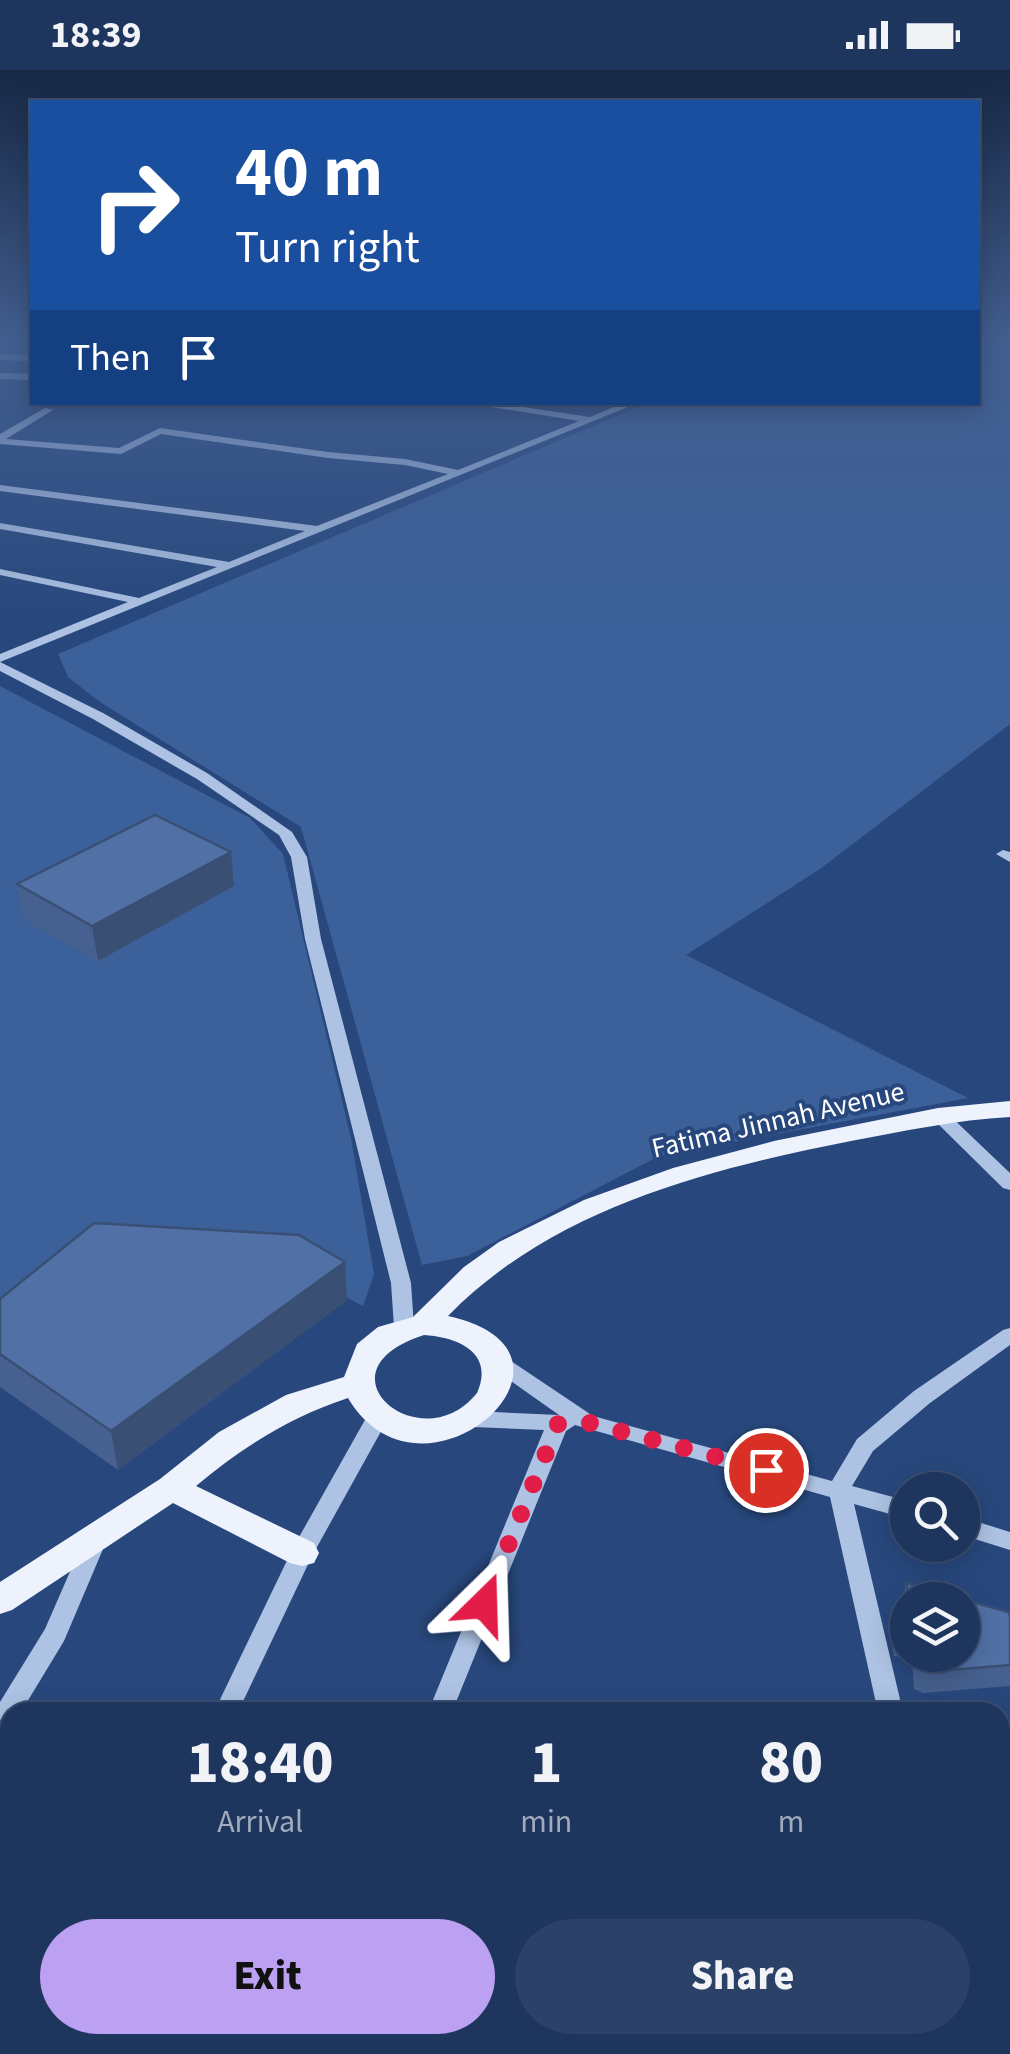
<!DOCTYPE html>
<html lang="en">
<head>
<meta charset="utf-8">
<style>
	:root { --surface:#1e365e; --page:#2b4167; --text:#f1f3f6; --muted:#a1abbc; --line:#3c5073; --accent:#bca0f2 }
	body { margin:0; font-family:"Source Sans 3",sans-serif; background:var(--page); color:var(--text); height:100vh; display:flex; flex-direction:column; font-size:38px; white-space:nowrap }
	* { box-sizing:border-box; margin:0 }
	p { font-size:32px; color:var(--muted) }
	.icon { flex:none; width:55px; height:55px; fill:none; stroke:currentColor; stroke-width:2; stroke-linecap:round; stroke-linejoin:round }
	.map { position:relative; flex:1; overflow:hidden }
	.sheet { position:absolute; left:0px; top:1632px; width:1010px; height:352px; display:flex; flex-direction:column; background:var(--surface); border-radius:30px 30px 0 0; box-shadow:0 5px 25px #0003,0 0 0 2px var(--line) }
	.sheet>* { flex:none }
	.top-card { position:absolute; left:30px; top:30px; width:950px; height:305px; border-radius:0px; box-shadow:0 5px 25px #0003,0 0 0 2px var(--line); background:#1a4fa0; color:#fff; overflow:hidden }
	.controls { position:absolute; left:890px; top:1402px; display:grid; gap:20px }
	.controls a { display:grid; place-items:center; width:90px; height:90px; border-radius:50%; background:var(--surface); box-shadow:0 5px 25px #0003,0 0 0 2px var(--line); font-size:50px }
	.pin { position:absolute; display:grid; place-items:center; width:85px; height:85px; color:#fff; margin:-42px; border:5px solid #fff; border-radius:50%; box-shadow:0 2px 10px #0007 }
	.me { position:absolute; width:110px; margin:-55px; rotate:22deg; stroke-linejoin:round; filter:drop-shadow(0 0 8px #0008) }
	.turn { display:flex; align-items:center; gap:35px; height:210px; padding:0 40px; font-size:45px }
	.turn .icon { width:130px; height:130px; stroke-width:2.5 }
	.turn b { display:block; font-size:70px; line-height:85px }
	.then { display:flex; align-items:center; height:95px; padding:0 40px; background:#0003; gap:20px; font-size:38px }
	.eta { display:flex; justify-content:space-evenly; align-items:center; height:170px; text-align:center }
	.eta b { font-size:60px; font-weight:800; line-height:70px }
	.cta { display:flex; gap:20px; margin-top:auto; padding:20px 40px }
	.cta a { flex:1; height:115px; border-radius:60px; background:var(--accent); color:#111; font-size:40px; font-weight:800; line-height:115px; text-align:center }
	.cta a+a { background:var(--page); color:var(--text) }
	.status { display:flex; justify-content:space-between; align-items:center; height:70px; padding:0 50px; background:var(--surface); direction:ltr }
	.status svg { height:28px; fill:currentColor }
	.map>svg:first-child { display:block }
	.green { fill:#3c619a }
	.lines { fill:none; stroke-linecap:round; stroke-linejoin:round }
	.minor { fill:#aec3e4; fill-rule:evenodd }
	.major { fill:#eef2fd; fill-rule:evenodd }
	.wall { fill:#46618f; fill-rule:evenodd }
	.shaded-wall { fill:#394f74 }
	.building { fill:#5171a6; stroke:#394f74; stroke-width:2.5 }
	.route { stroke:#e11d48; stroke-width:18; stroke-dasharray:0 32.4 }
	.labels { text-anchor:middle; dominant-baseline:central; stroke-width:8; stroke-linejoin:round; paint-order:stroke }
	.street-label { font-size:28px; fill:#fff; stroke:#28487d }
</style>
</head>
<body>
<div class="status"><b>18:39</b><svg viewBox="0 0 49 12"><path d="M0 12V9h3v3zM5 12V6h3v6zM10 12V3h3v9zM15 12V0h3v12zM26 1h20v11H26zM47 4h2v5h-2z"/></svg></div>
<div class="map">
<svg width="1010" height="1984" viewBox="0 0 1010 1984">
	<rect width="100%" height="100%" fill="#28487d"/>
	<!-- green -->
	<path class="green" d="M978,270H1010V654L820,799L686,885L968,1028L659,1086L467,1186L422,1195L301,757L100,632L68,607L58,584L647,333L978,332Z
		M0,616L250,748L283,784L351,1068L374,1204L363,1236L302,1204L0,1235Z"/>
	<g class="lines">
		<!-- minor -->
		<path class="minor" d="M0,284L32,285V291L0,290Z
			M0,303L32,304V310L0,309Z
			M461,332H489L590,347L626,332H640L0,592V584L128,532L0,505V499L139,528L217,497L0,459V453L229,492L305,461L0,421V415L317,456L448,404L405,395L328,388L161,364L121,384L0,374V364L45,338L53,340L6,369L119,378L160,358L328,382L405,389L458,400L579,351Z
			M0,592L103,643L207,703L292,762L307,787L321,869L411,1213L414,1257L411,1262H397L394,1257L391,1213L305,869L291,787L279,765L197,709L93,649L0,601Z
			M1003,780L1010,782V792L996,784Z
			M940,1040L946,1042L1010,1103V1120L1003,1118L934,1050L931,1046Z
			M1010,1258V1275L930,1333L873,1381L852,1416L908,1431V1449L854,1434L903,1642H878L830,1427L575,1355L566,1361L452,1642H428L544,1360L472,1357L464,1355L461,1349L464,1343L472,1341L559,1345L491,1297L487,1292L491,1287L498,1284L505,1287L593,1346L832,1411L857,1369L914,1321L1003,1260Z
			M378,1339L386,1341L389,1347L312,1486L238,1642H214L294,1476L370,1341Z
			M962,1447L1010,1462V1480L962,1465Z
			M94,1463L102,1465L106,1472L64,1571L21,1642H10L9,1663L0,1666V1632L45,1559L86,1465Z
			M1000,1864L1010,1868V1913L1000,1909Z
			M0,1922L10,1925V1953L0,1950Z
			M51,1975H81L77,1984H47Z
			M293,1975H323L319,1984H289Z
			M693,1975H723L726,1984H696Z"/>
		<!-- major -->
		<path class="major" d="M1010,1031V1047C956,1050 904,1061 851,1071C708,1099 552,1139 448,1246C613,1282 423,1454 348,1328C290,1347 243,1377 196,1416L314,1473L319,1483L314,1493L302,1496L290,1493L173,1433L12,1540L0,1544V1512L160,1409L219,1362L286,1325L344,1307L357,1274L378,1257L413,1247L464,1197L499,1172L584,1130L673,1098L774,1071L938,1038ZM424,1265C457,1267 495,1282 477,1323C421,1393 311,1301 424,1265Z"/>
	</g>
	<!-- wall -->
	<path class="wall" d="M17,814L234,816L98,891L23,849Z
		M0,1229L347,1230L118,1400L0,1317Z
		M906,1513L1008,1542L1010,1546V1616L923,1623L914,1619L912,1588L894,1586L892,1577L896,1556L906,1552L902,1534ZM908,1530H962V1585H908Z"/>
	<!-- shaded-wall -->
	<path class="shaded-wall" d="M231,782L234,816L98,891L92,856Z
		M345,1192L347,1230L118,1400L111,1361Z"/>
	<!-- building -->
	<path class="building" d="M155,745L231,782L92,856L17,814Z
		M94,1153L299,1165L345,1192L111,1361L0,1284V1229Z
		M906,1513L1008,1542L1010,1546V1595L927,1602L918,1598L917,1585H962V1530H910Z
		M908,1551V1566L898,1565L896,1556Z"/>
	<!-- sky -->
	<linearGradient id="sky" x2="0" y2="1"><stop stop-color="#162845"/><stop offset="0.49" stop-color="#425e8f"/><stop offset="1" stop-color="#425e8f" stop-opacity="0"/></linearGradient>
	<rect width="1010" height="548" fill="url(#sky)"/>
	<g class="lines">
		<!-- route -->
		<path class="route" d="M484,1534L558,1354L586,1352L766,1400"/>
	</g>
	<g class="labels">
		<!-- street labels -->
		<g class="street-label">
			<text transform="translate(778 1050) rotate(-13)">Fatima Jinnah Avenue</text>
		</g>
	</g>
</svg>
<div class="controls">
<a><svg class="icon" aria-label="search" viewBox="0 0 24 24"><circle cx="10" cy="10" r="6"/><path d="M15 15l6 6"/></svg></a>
<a><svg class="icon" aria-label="layers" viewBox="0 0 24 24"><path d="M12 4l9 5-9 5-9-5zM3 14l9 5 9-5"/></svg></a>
</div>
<div class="pin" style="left:766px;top:1400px;background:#d93025"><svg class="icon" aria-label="arrive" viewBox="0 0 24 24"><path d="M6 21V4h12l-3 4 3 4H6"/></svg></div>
<svg class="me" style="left:484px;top:1534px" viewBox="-20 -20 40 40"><path d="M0-17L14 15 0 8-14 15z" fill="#e11d48" stroke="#fff" stroke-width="4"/></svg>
<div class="top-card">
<div class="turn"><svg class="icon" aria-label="right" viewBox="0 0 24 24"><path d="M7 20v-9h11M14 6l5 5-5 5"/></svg><div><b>40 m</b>Turn right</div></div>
<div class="then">Then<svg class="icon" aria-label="arrive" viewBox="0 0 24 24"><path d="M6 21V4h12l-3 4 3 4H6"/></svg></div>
</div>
<section class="sheet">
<div class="eta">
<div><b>18:40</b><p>Arrival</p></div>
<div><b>1</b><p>min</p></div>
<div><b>80</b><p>m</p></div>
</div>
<div class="cta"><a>Exit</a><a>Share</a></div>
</section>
</div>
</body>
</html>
